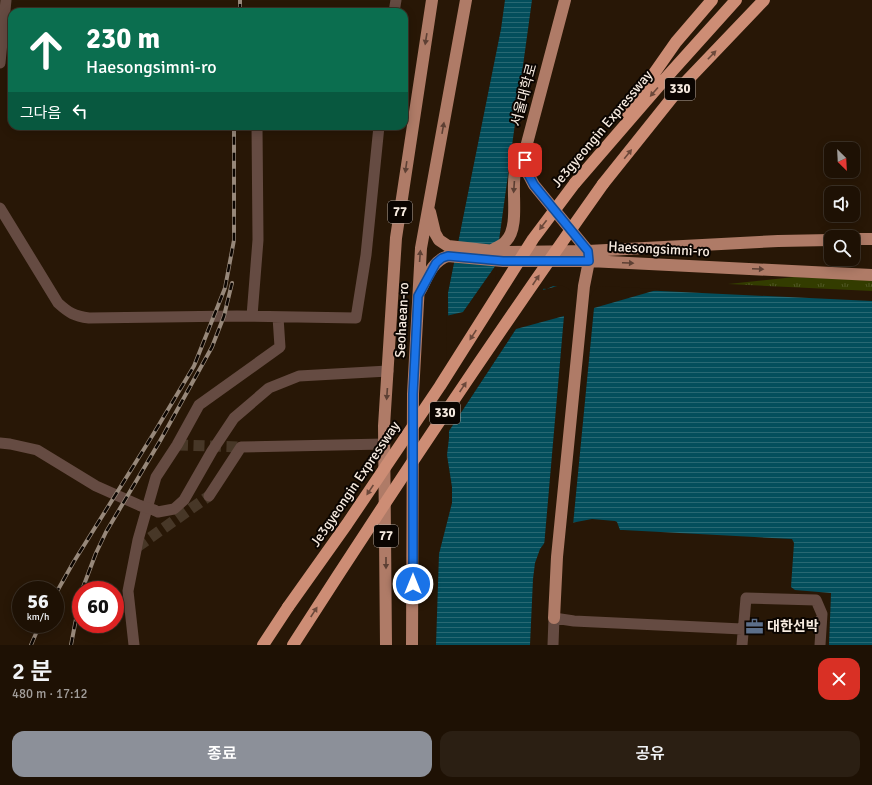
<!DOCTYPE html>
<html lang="ko">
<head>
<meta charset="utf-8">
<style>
	:root { --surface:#1e1104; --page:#2b1f13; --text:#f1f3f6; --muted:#a19d9a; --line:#3c3126; --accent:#8c9099 }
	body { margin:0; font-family:Signika,"Noto Sans KR",sans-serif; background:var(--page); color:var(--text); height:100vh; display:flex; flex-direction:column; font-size:15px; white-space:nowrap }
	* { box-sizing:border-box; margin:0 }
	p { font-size:13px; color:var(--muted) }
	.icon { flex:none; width:22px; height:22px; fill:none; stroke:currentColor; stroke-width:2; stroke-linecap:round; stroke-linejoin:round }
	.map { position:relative; height:645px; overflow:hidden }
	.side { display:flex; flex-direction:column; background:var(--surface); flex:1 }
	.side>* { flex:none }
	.top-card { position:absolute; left:8px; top:8px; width:400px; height:122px; border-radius:12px; box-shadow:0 2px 10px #0003,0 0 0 1px var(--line); background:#0b6e4f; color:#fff; overflow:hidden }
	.needle { width:26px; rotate:156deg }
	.fabs { position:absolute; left:824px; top:142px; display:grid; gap:8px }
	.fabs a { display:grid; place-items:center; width:36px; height:36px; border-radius:8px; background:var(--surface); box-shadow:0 2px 10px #0003,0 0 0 1px var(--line); font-size:20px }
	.speed { position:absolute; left:12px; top:581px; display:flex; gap:8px; font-size:20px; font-weight:700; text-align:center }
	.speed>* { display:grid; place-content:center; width:52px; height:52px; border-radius:50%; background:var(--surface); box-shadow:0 2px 10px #0003,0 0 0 1px var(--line); line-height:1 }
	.speed small { font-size:10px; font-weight:400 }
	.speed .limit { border:6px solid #d22; background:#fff; color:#111 }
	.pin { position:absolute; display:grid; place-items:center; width:34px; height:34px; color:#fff; margin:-17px; border-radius:8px; box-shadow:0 2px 6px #0006 }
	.me { position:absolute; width:44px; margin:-22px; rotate:0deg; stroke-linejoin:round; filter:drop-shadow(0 0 3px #0008) }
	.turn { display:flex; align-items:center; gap:14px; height:84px; padding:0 12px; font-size:18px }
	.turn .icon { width:52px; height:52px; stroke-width:2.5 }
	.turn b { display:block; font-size:28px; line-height:34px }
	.then { display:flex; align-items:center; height:38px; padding:0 12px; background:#0003; gap:8px; font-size:15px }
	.round { display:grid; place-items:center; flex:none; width:42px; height:42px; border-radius:12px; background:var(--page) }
	.head { display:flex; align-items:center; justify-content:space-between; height:68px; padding:0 12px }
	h1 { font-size:24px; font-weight:600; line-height:30px }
	.cta { display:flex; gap:8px; margin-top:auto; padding:8px 12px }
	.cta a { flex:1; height:46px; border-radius:12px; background:var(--accent); color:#fff; font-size:16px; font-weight:600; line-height:46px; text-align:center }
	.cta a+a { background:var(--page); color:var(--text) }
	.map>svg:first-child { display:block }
	.park { fill:url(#park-tufts) }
	.water { fill:url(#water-rules) }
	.pier { fill:#281706 }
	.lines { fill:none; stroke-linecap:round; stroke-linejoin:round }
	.minor-tunnel { stroke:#473727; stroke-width:11; stroke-dasharray:11 5.5; stroke-linecap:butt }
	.minor { stroke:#654b42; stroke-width:11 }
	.major { stroke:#af7b67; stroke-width:12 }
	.highway { stroke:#cd8d75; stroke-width:12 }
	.rail-casing { stroke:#97887a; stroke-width:4 }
	.rail { stroke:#0b0501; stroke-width:2.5; stroke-dasharray:8; stroke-linecap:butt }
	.minor-bridge { stroke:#654b42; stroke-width:11 }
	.highway-bridge { stroke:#cd8d75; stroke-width:12 }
	.oneway { fill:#5d4034 }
	.oneway2 { fill:#6c493b }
	.route-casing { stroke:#114b97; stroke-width:10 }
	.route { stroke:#1a73e8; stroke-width:7 }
	.labels { text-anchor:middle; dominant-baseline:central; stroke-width:4; stroke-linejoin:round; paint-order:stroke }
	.shield { fill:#0b0501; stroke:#b0a69d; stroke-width:1 }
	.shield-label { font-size:13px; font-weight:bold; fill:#f7ebe0 }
	.street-label { font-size:14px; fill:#f7ebe0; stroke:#0b0501 }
	.poi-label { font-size:14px; font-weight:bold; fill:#f7ebe0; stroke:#0b0501; text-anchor:start }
</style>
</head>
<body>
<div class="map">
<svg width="872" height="645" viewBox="0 0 872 645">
	<defs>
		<pattern id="park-tufts" width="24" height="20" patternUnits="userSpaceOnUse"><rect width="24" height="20" fill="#333c00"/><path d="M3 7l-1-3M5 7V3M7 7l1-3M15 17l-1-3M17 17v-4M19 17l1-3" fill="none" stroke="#515825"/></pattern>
		<pattern id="water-rules" width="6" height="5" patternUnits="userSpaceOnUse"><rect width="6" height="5" fill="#034e5c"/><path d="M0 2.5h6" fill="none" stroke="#286873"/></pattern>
	</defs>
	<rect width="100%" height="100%" fill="#281706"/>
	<!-- park -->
	<path class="park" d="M794,277L872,280V291L728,284Z"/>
	<!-- water -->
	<path class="water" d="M505,0H532L493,284L547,289L553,286L562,287L571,306L581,313L619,289L872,301V645H829L831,593L795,590L791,587L794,543L792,539L623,530H620L617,522L615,521L592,519L571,523L548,538L540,549L535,563L533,579L530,645H436L439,554L452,503V487L447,455L449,438L448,293L501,29Z"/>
	<!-- pier -->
	<path class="pier" d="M498,262L495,282L544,286L543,290L561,285L567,288L574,294L575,298L573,305L582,311L585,310L592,293L597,287L601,286L660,289L594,308L573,525L558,532L550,539L544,547L564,316L516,329L447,434L446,316L463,312Z"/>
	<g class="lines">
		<!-- minor-tunnel -->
		<path class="minor-tunnel" d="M177,445L241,447
			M137,547L209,496"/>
		<!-- minor -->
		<path class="minor" d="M394,12L396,0
			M0,63L6,0
			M0,208L58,303C69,313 74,316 89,318L237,316L356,318L366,255L379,126
			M252,316L258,240L257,126
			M0,443L10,444L37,450L96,486L141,506
			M209,496L241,447L384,444
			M154,510L158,512L174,509L184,500L212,451L234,418L269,388L299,376L388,371
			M134,645L128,591L138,540L156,477L177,445L199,405L280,347L278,317
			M553,645L554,618L574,621L742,629
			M742,645L746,598L816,600L822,614L820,645"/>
		<!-- major -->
		<path class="major" d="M565,0L525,151L526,170L534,185L588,251
			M430,212L435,233L439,240L448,246L504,252L588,251L778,241L831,240
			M853,239H872
			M490,251C495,248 503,245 506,241C520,227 511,191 515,172C517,165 521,158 524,152
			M420,291C427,278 432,261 448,256L503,261H589L872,275
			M554,618L557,557L584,286L589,261L588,254
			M386,645L384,426L396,238L432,0
			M412,645L413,394L421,248L466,0"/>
		<!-- highway -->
		<path class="highway" d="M627,112L676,42L712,0
			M575,183L664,80L736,0
			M603,184L679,89L764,0
			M263,645L288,607"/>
		<defs>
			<path id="rail" d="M240,12V0
				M82,590L96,553L106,532L160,441L212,347L224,316L232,283
				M55,595L73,563L154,433L194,366L225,288L234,240V126
				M31,645L40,624
				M71,645L81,593"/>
		</defs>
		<!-- rail casing -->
		<use href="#rail" class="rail-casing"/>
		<!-- rail -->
		<use href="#rail" class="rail"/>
		<!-- minor-bridge -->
		<path class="minor-bridge" d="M141,506L154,510"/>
		<!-- highway-bridge -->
		<path class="highway-bridge" d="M288,607L347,524L440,386L533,239L575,183
			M293,645C393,489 496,335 603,184"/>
	</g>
	<!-- one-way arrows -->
	<defs><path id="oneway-solid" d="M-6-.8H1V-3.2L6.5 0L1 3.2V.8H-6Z"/></defs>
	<g class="oneway">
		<use href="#oneway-solid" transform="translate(426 39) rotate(99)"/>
		<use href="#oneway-solid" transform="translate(443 128) rotate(-80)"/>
		<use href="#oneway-solid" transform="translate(406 167) rotate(98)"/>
		<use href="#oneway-solid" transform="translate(514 187) rotate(94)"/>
		<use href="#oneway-solid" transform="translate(420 256) rotate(-86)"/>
		<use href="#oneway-solid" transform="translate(628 263) rotate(3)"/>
		<use href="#oneway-solid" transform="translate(758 269) rotate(3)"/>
		<use href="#oneway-solid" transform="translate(387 394) rotate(94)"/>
		<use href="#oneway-solid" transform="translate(386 563) rotate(90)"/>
	</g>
	<g class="oneway2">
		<use href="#oneway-solid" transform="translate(712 55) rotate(-46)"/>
		<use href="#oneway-solid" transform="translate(654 92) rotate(131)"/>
		<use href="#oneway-solid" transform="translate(628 154) rotate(-51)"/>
		<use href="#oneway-solid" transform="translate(543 225) rotate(127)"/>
		<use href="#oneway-solid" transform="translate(536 280) rotate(-56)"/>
		<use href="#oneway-solid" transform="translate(473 335) rotate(123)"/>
		<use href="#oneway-solid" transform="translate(463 387) rotate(-56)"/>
		<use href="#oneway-solid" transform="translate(370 490) rotate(124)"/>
		<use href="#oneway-solid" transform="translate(314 612) rotate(-57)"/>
	</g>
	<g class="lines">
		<defs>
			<path id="route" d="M413,584V394L418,296L436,263L442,258L448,256L503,261H589L588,251L534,185L526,170L525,160"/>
		</defs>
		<!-- route casing -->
		<use href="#route" class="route-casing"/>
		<!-- route -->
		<use href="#route" class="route"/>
	</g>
	<!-- icons -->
	<defs>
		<symbol id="office-bare" viewBox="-9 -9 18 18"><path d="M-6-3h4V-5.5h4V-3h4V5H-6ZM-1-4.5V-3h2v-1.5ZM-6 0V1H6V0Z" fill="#5c6f8a" stroke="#0b0501" stroke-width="2.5" paint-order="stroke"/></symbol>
	</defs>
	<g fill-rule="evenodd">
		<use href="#office-bare" x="742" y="614" width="25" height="25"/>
	</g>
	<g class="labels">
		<!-- shield labels -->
		<g class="shield">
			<rect x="665" y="78" width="30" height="22" rx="3"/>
			<rect x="388" y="201" width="24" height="22" rx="3"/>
			<rect x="430" y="402" width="30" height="22" rx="3"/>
			<rect x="374" y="525" width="24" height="22" rx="3"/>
		</g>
		<g class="shield-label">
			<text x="680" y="89">330</text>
			<text x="400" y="212">77</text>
			<text x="445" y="413">330</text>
			<text x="386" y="536">77</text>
		</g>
		<!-- street labels -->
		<g class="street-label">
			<text transform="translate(524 95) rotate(-75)">서울대학로</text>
			<text transform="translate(602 129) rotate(-50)">Je3gyeongin Expressway</text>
			<text transform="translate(659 249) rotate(3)">Haesongsimni-ro</text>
			<text transform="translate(402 320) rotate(-87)">Seohaean-ro</text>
			<text transform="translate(355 484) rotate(-56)">Je3gyeongin Expressway</text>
		</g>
		<!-- poi labels -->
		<g class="poi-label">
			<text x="767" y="626">대한선박</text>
		</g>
	</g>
</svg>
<div class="fabs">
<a><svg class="needle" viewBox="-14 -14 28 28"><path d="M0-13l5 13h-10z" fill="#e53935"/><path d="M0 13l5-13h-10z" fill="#a19d9a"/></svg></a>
<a><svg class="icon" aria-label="sound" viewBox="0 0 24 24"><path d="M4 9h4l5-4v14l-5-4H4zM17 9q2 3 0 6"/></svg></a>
<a><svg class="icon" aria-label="search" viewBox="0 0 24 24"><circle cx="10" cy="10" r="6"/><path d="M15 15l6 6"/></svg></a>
</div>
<div class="speed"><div>56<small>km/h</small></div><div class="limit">60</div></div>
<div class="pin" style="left:525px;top:160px;background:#d93025"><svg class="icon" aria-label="arrive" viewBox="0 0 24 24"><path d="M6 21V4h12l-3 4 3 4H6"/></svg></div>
<svg class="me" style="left:413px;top:584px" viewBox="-20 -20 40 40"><circle r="17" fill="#1a73e8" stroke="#fff" stroke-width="3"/><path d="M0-11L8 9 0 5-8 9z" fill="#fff"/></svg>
<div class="top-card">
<div class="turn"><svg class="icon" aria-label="ahead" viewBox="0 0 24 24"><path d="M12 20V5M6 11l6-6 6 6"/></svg><div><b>230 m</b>Haesongsimni-ro</div></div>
<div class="then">그다음<svg class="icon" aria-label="left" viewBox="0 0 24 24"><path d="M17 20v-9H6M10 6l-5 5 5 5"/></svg></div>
</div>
</div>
<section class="side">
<div class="head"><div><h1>2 분</h1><p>480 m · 17:12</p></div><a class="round" style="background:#d93025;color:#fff"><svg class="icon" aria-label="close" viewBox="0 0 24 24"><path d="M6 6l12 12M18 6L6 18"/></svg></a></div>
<div class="cta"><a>종료</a><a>공유</a></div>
</section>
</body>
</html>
